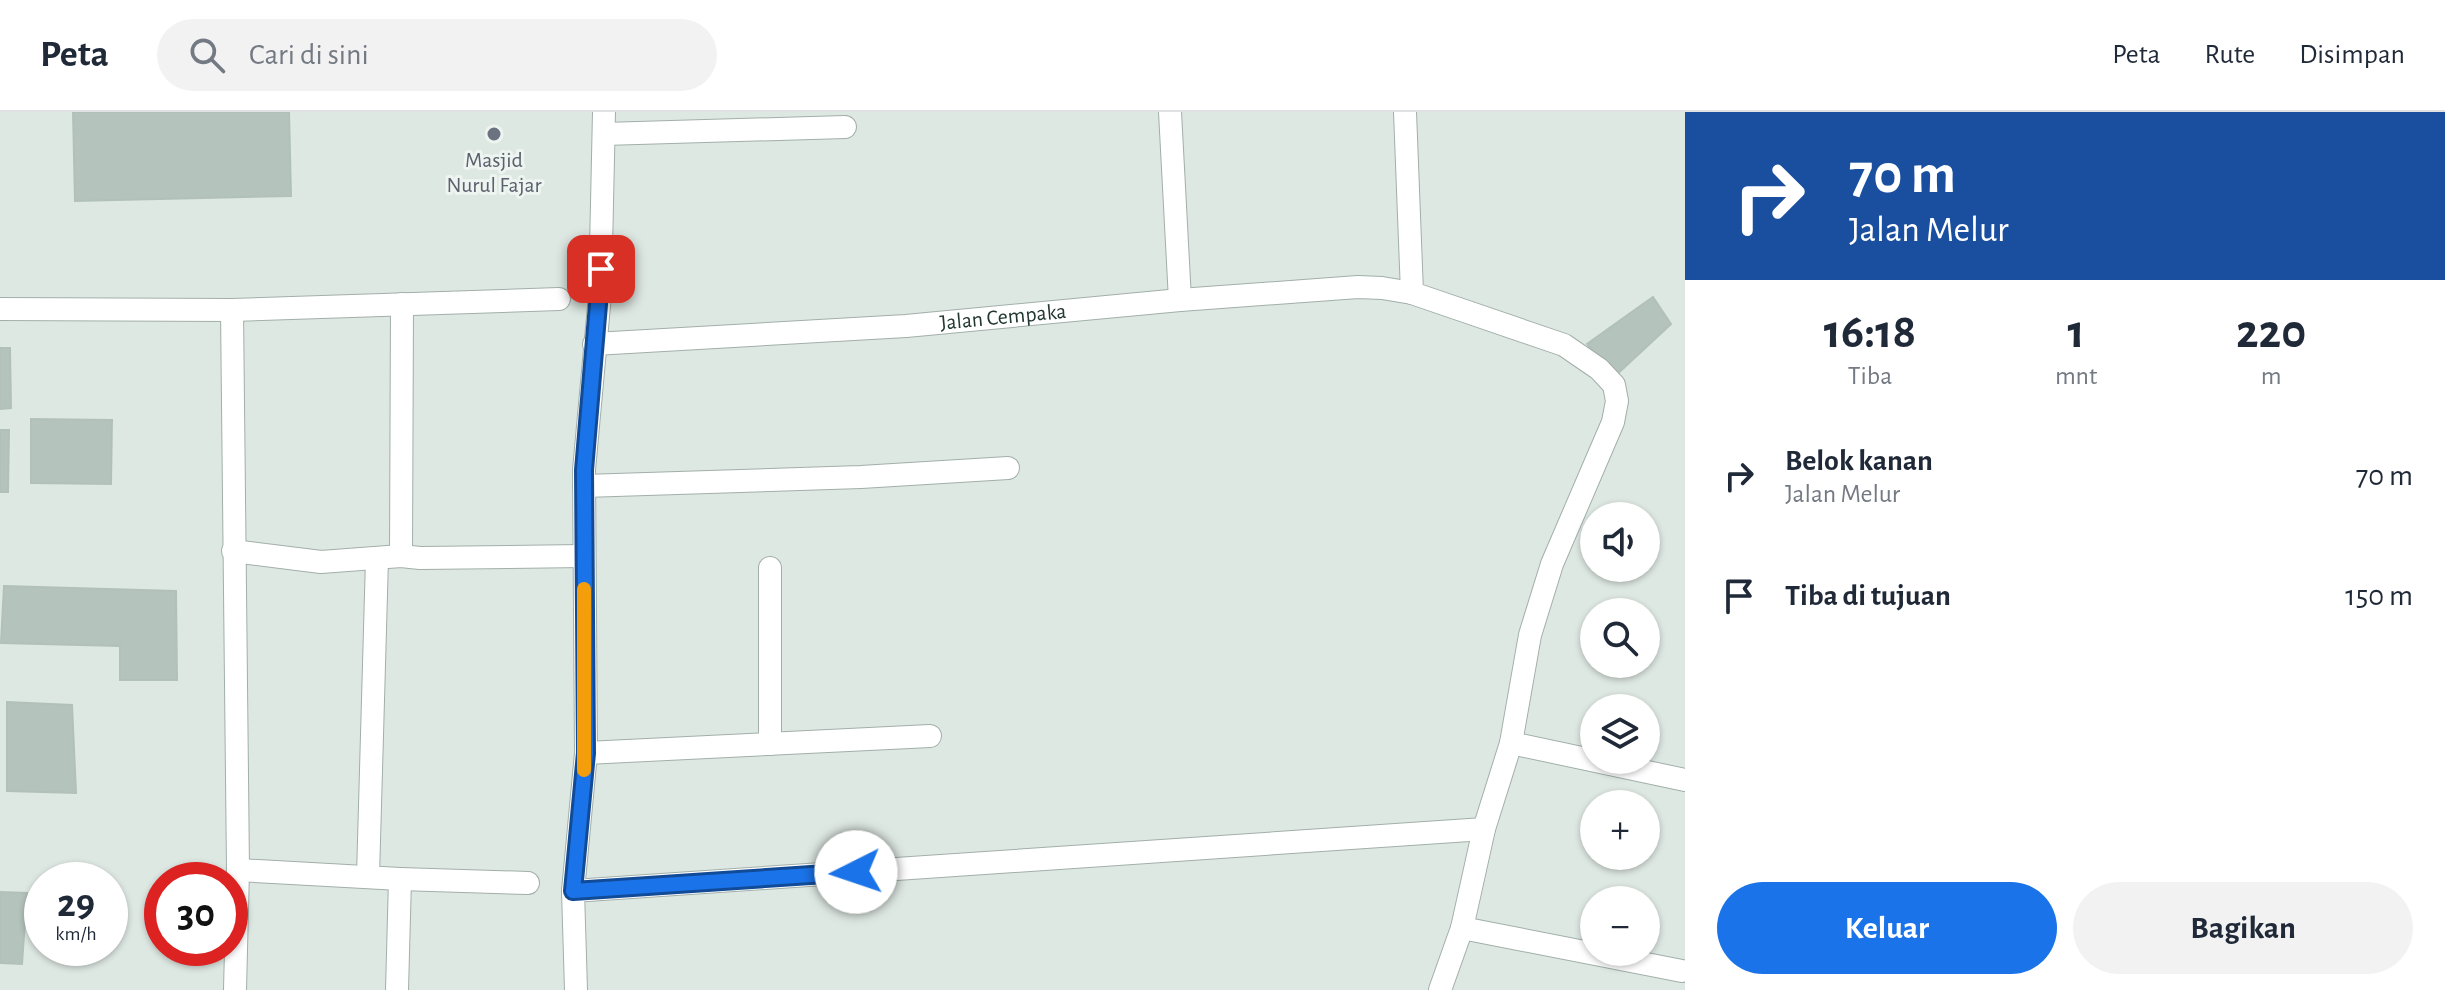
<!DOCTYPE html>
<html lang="id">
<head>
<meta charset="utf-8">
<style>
	:root { --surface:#fff; --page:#f2f2f3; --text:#1f2937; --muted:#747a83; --line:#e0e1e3; --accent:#1a73e8 }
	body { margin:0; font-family:"Alegreya Sans",sans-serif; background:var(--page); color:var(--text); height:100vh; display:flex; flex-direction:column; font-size:30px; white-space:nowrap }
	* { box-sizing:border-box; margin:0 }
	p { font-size:26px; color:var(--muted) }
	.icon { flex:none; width:44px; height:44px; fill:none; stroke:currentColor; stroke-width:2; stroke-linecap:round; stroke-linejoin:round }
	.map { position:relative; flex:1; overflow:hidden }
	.side { display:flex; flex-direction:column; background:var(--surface); width:760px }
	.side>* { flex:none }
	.guide { background:#1a4fa0; color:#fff; overflow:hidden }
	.buttons { position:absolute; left:1580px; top:390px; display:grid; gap:16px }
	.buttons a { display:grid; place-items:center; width:80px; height:80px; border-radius:50%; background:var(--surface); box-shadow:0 2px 6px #0004; font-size:40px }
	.speed { position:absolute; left:24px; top:750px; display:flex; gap:16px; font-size:40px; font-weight:700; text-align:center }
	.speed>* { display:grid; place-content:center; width:104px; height:104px; border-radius:50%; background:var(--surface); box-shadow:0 2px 6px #0004; line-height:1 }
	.speed small { font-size:20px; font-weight:400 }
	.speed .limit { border:12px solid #d22; background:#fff; color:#111 }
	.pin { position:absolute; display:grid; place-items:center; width:68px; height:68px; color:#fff; margin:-34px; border-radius:16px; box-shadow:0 4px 12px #0006 }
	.me { position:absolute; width:88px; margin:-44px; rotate:266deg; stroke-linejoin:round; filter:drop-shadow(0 0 6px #0008) }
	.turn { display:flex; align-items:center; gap:28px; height:168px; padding:0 32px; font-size:36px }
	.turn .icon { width:104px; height:104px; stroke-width:2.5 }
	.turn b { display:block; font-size:56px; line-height:68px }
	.eta { display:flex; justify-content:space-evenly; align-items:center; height:136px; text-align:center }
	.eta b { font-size:48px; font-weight:700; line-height:56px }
	.cta { display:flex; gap:16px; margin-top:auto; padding:16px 32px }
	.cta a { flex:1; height:92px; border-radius:48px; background:var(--accent); color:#fff; font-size:32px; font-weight:700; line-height:92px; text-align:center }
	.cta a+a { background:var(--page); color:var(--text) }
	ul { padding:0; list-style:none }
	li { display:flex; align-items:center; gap:24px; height:120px; padding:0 32px }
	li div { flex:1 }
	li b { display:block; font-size:30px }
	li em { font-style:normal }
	header { display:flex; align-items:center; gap:48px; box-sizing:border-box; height:112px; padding:0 40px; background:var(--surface); border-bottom:2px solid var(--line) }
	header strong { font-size:38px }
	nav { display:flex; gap:44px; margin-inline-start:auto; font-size:28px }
	.search { width:560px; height:72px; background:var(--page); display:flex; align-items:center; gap:20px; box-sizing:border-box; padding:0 28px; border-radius:44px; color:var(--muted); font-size:30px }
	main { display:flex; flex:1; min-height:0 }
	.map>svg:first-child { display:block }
	.building { fill:#b4c3bc; stroke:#b1c1ba; stroke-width:2 }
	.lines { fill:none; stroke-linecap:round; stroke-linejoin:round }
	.street-casing { stroke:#a2afa9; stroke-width:24 }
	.street { stroke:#fff; stroke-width:22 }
	.route-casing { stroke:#114b97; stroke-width:20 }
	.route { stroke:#1a73e8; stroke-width:14 }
	.slow { stroke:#f59e0b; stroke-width:14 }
	.worship-dot { fill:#6b7280; stroke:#eef5f1; stroke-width:3 }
	.labels { text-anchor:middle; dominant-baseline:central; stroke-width:6; stroke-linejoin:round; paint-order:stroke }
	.worship-label { font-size:22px; fill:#5b616d; stroke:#eef5f1 }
	.street-label { font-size:22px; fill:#21372f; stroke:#eef5f1 }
</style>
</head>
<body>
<header>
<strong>Peta</strong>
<div class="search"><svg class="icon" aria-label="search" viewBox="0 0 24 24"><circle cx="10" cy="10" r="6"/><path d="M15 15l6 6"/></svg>Cari di sini</div>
<nav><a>Peta</a><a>Rute</a><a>Disimpan</a></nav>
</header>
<main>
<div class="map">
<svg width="1685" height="878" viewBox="0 0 1685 878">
	<rect width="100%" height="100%" fill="#dee8e3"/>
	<!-- building -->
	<path class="building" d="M73,0H289L291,84L75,89Z
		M1653,185L1671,212L1614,265L1587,232Z
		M0,236H10L11,296L0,297Z
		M31,307L112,308L111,372L31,371Z
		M0,318H9L8,380H0Z
		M4,474L176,479L177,568H120V534L1,531Z
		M7,590L72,593L76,681L7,679Z
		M0,780L27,781L22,852L0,851Z"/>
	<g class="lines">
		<defs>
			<g id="street">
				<path d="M1170,0L1180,188"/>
				<path d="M1405,0L1412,181L1564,233L1599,257L1614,273L1617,289L1613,310L1552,452L1530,523L1511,631L1484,717L1462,816L1440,878"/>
				<path d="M604,22L845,15"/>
				<path d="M0,197L232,198L559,187"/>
				<path d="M232,198L238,758L235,878"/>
				<path id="s1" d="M594,232L906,214L1180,188L1358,175L1382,176L1412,181"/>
				<path d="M584,374L861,365L1008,356"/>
				<path d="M233,439L321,450L401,444L420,446L584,444"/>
				<path d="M401,444L402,192"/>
				<path d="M770,456V632"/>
				<path d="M1511,631L1685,668"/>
				<path d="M586,641L930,624"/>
				<path d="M238,758L400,767L397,878"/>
				<path d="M368,764L377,447"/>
				<path d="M400,767L528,771"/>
				<path d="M573,779L1484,717"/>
				<path d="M1462,816L1682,859"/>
				<path d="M576,878L573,779L586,641L584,358L600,183L604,0"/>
			</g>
		</defs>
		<!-- street casing -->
		<use href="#street" class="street-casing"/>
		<!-- street -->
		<use href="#street" class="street"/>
	</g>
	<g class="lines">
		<defs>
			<path id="route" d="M601,157L584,358L586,641L573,779L856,760"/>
		</defs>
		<!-- route casing -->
		<use href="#route" class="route-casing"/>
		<!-- route -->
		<use href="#route" class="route"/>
		<!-- slow -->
		<path class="slow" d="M584,658V477"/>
	</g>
	<!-- markers -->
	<circle class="worship-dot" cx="494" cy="22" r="8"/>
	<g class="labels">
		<!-- worship labels -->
		<g class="worship-label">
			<text x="494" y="48">Masjid<tspan x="494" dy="25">Nurul Fajar</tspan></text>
		</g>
		<!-- street labels -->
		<g class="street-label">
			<text stroke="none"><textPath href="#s1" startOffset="410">Jalan Cempaka</textPath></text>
		</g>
	</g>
</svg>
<div class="buttons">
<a><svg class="icon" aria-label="sound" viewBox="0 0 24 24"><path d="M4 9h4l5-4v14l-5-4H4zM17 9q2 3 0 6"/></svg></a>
<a><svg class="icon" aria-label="search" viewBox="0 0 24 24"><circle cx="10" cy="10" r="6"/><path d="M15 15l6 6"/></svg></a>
<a><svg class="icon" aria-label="layers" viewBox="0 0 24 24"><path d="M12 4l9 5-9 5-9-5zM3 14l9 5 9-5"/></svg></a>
<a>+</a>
<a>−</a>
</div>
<div class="speed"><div>29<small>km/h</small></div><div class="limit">30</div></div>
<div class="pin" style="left:601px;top:157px;background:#d93025"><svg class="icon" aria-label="arrive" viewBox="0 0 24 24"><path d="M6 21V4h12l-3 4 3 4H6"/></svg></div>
<svg class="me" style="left:856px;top:760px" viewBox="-20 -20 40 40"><circle r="19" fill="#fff"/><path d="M0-13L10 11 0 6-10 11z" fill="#1a73e8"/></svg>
</div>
<section class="side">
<div class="guide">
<div class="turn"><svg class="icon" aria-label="right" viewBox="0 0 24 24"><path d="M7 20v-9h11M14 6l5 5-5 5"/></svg><div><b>70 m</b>Jalan Melur</div></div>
</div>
<div class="eta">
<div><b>16:18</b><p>Tiba</p></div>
<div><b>1</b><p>mnt</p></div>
<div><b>220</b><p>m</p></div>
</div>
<ul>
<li><svg class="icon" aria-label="right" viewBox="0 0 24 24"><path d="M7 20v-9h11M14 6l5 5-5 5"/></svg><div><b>Belok kanan</b><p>Jalan Melur</p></div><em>70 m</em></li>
<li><svg class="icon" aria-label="arrive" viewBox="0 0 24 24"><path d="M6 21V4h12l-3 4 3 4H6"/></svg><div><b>Tiba di tujuan</b></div><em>150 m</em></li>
</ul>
<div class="cta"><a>Keluar</a><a>Bagikan</a></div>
</section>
</main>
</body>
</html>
